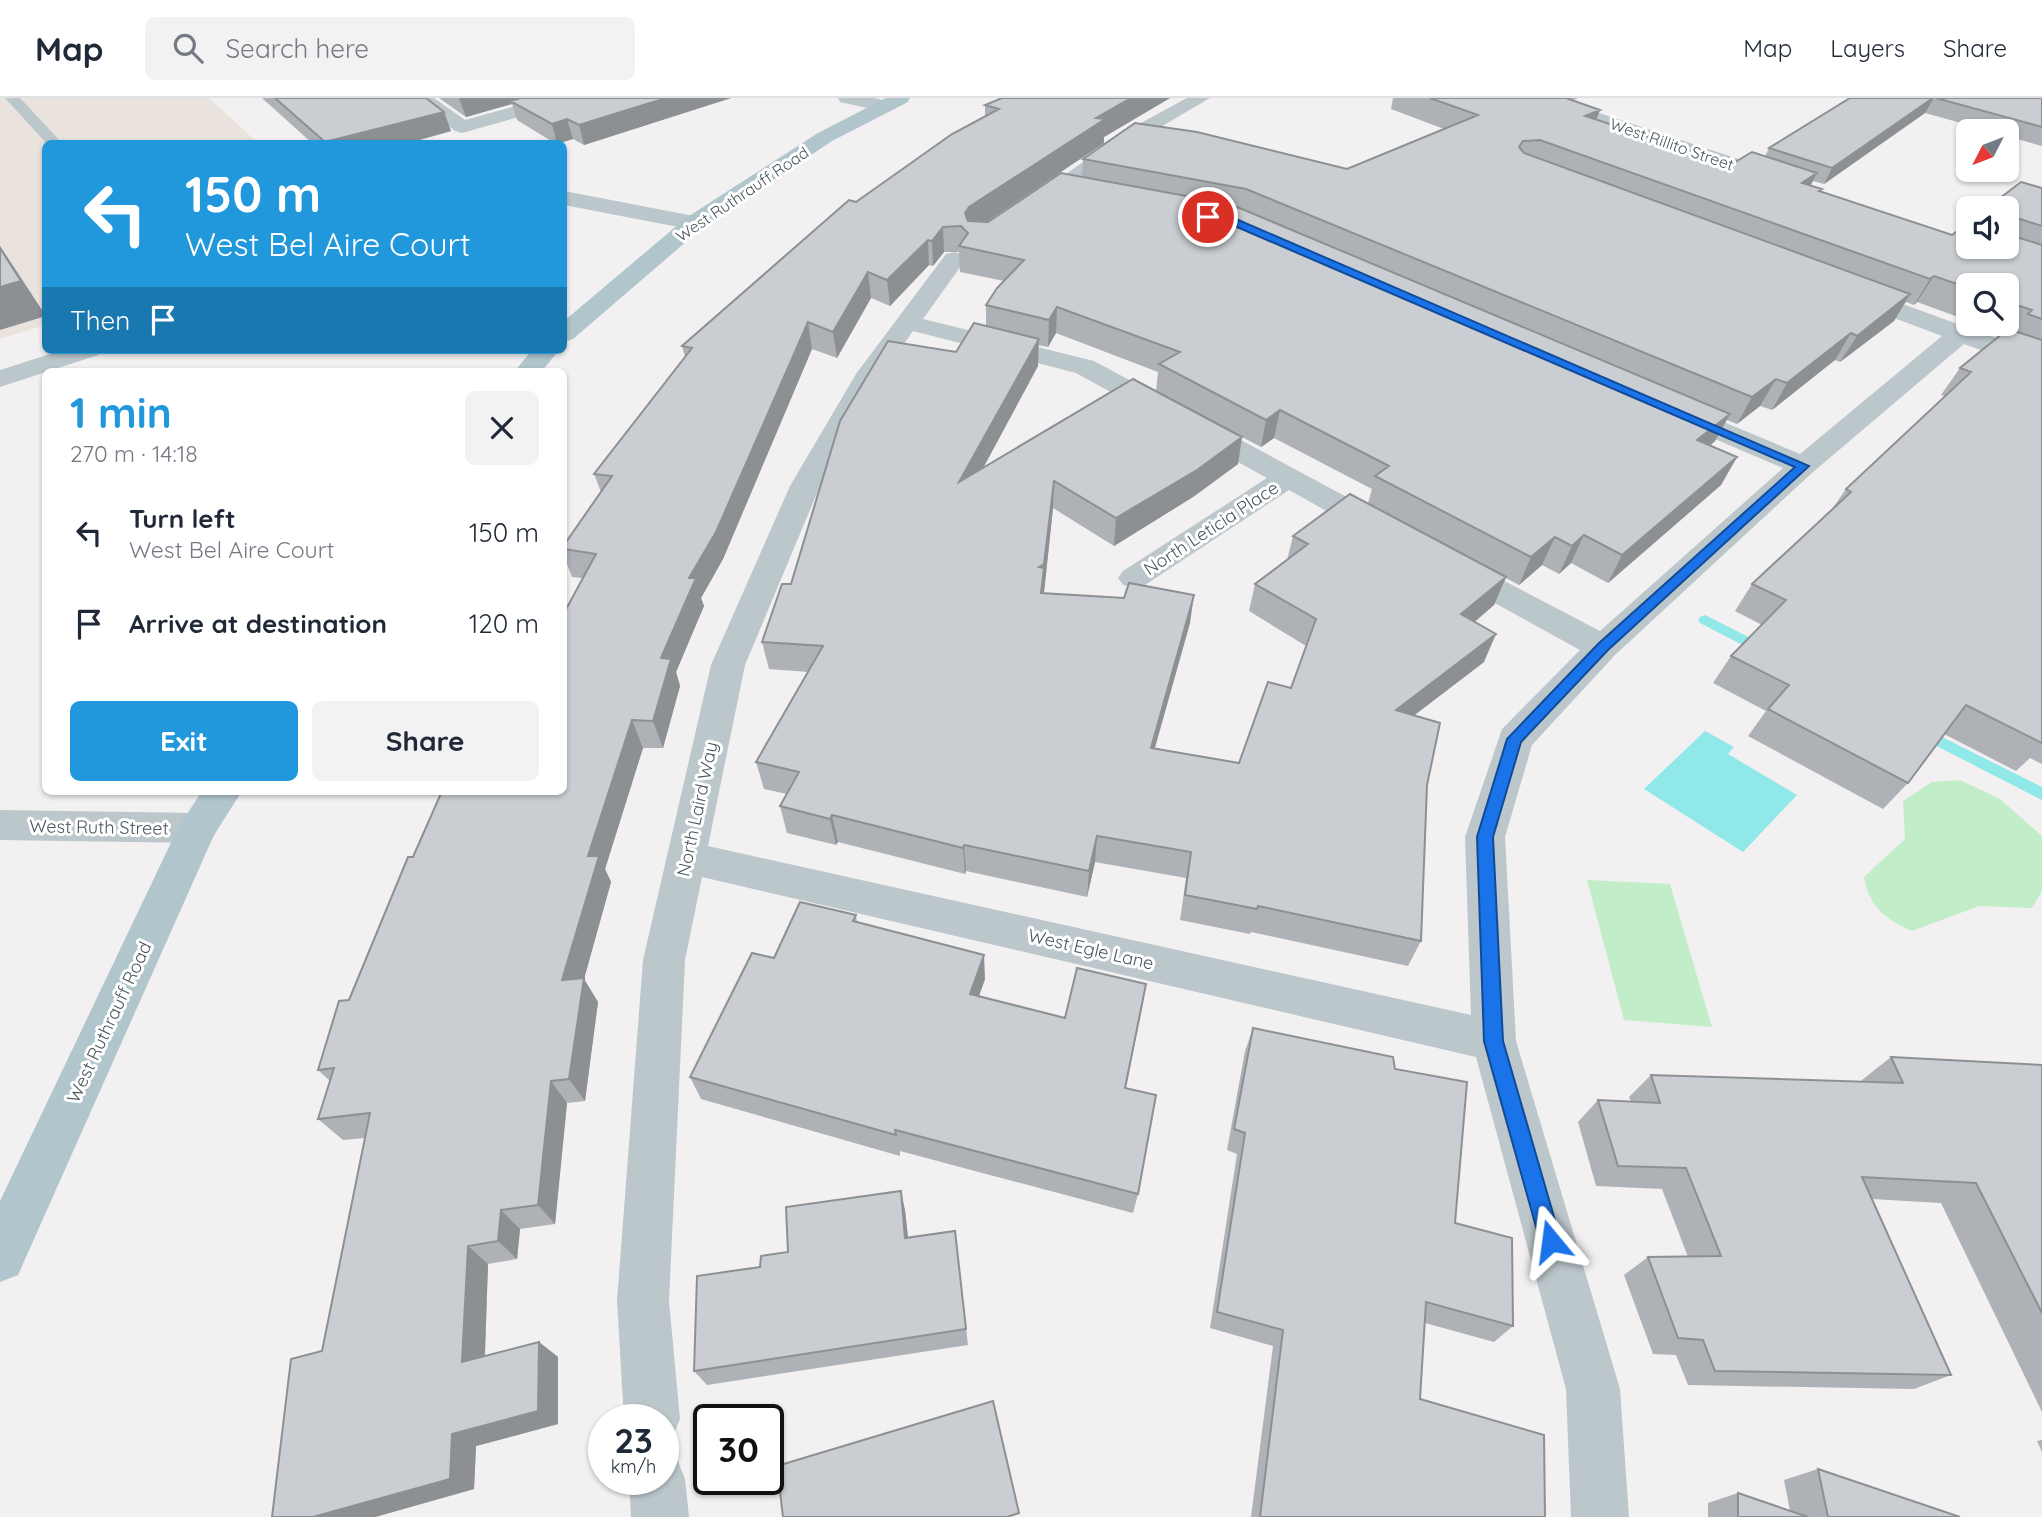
<!DOCTYPE html>
<html lang="en">
<head>
<meta charset="utf-8">
<style>
	:root { --surface:#fff; --page:#f2f2f3; --text:#1f2937; --muted:#747a83; --line:#e0e1e3; --accent:#2197dc }
	body { margin:0; font-family:Quicksand,sans-serif; background:var(--page); color:var(--text); height:100vh; display:flex; flex-direction:column; font-size:26px; white-space:nowrap }
	* { box-sizing:border-box; margin:0 }
	p { font-size:23px; color:var(--muted) }
	.icon { flex:none; width:38px; height:38px; fill:none; stroke:currentColor; stroke-width:2; stroke-linecap:round; stroke-linejoin:round }
	.map { position:relative; flex:1; overflow:hidden }
	.drawer { position:absolute; left:42px; top:270px; width:525px; height:427px; display:flex; flex-direction:column; background:var(--surface); border-radius:10px; box-shadow:0 2px 5px #0004 }
	.drawer>* { flex:none }
	.hud { position:absolute; left:42px; top:42px; width:525px; height:214px; border-radius:10px; box-shadow:0 2px 5px #0004; background:#2197dc; color:#fff; overflow:hidden }
	.needle { width:46px; rotate:228deg }
	.buttons { position:absolute; left:1956px; top:21px; display:grid; gap:14px }
	.buttons a { display:grid; place-items:center; width:63px; height:63px; border-radius:10px; background:var(--surface); box-shadow:0 2px 5px #0004; font-size:35px }
	.speed { position:absolute; left:588px; top:1306px; display:flex; gap:14px; font-size:35px; font-weight:700; text-align:center }
	.speed>* { display:grid; place-content:center; width:91px; height:91px; border-radius:50%; background:var(--surface); box-shadow:0 2px 5px #0004; line-height:1 }
	.speed small { font-size:18px; font-weight:400 }
	.speed .limit { border:4px solid #111; border-radius:10px; background:#fff; color:#111 }
	.pin { position:absolute; display:grid; place-items:center; width:60px; height:60px; color:#fff; margin:-30px; border:4px solid #fff; border-radius:50%; box-shadow:0 2px 7px #0007 }
	.me { position:absolute; width:77px; margin:-38px; rotate:344deg; stroke-linejoin:round; filter:drop-shadow(0 0 5px #0008) }
	.turn { display:flex; align-items:center; gap:24px; height:147px; padding:0 28px; font-size:32px }
	.turn .icon { width:91px; height:91px; stroke-width:2.5 }
	.turn b { display:block; font-size:49px; line-height:60px }
	.then { display:flex; align-items:center; height:66px; padding:0 28px; background:#0003; gap:14px; font-size:26px }
	.round { display:grid; place-items:center; flex:none; width:74px; height:74px; border-radius:10px; background:var(--page) }
	.summary { display:flex; align-items:center; justify-content:space-between; height:119px; padding:0 28px }
	h1 { font-size:42px; font-weight:800; line-height:52px; color:var(--accent) }
	.action { display:flex; gap:14px; margin-top:auto; padding:14px 28px }
	.action a { flex:1; height:80px; border-radius:10px; background:var(--accent); color:#fff; font-size:28px; font-weight:800; line-height:80px; text-align:center }
	.action a+a { background:var(--page); color:var(--text) }
	ul { padding:0; list-style:none }
	li { display:flex; align-items:center; gap:21px; height:91px; padding:0 28px }
	li div { flex:1 }
	li b { display:block; font-size:26px }
	li em { font-style:normal }
	header { display:flex; align-items:center; gap:42px; box-sizing:border-box; height:98px; padding:0 35px; background:var(--surface); border-bottom:2px solid var(--line) }
	header strong { font-size:33px }
	nav { display:flex; gap:38px; margin-inline-start:auto; font-size:24px }
	.search { width:490px; height:63px; background:var(--page); display:flex; align-items:center; gap:18px; box-sizing:border-box; padding:0 24px; border-radius:10px; color:var(--muted); font-size:26px }
	.map>svg:first-child { display:block }
	.commercial { fill:#eae3dd }
	.green { fill:#c1eec9 }
	.water { fill:#90e8e9 }
	.lines { fill:none; stroke-linecap:round; stroke-linejoin:round }
	.stream { fill:#90e8e9; fill-rule:evenodd }
	.lane { fill:#bcc7cc; fill-rule:evenodd }
	.street { fill:#bcc7cc; fill-rule:evenodd }
	.primary { fill:#b1c5cd; fill-rule:evenodd }
	.wall { fill:#aeb1b5; fill-rule:evenodd }
	.shaded-wall { fill:#8d9093 }
	.building { fill:#caced2; stroke:#8d9093; stroke-width:2 }
	.route { fill:#1a73e8; stroke:#114b97; stroke-width:2 }
	.labels { text-anchor:middle; dominant-baseline:central; stroke-width:6; stroke-linejoin:round; paint-order:stroke }
	.far-street-label { font-size:16px; fill:#49575d; stroke:#fff }
	.street-label { font-size:18px; fill:#49575d; stroke:#fff }
</style>
</head>
<body>
<header>
<strong>Map</strong>
<div class="search"><svg class="icon" aria-label="search" viewBox="0 0 24 24"><circle cx="10" cy="10" r="6"/><path d="M15 15l6 6"/></svg>Search here</div>
<nav><a>Map</a><a>Layers</a><a>Share</a></nav>
</header>
<div class="map">
<svg width="2042" height="1419" viewBox="0 0 2042 1419">
	<rect width="100%" height="100%" fill="#f2f0f0"/>
	<!-- commercial -->
	<path class="commercial" d="M0,0H209L258,45L46,46L45,227L0,241Z"/>
	<!-- green -->
	<path class="green" d="M1960,682L2000,701L2042,738V793L2032,810L1979,808L1912,833C1885,821 1869,808 1864,779L1905,741L1903,703L1932,684Z
		M1587,782L1670,786L1712,929L1624,922Z"/>
	<!-- water -->
	<path class="water" d="M1705,633L1734,649L1728,656L1797,697L1743,754L1644,691Z"/>
	<g class="lines">
		<!-- stream -->
		<path class="stream" d="M1705,517L1770,550L1772,553L1765,558L1760,556L1700,525L1698,522L1700,519Z
			M1922,629L2042,689V702L1917,638L1915,634L1917,630Z"/>
		<!-- lane -->
		<path class="lane" d="M5,0H20L63,46H47Z"/>
		<!-- street -->
		<path class="street" d="M413,0H434L465,22L544,0H574L572,4L462,35L455,33Z
			M838,0H874L892,4L895,8L885,14L840,4Z
			M1187,0H1210L1142,40L1040,113H1024L1021,108L1128,32Z
			M1526,0H1554L1790,78L1793,83L1790,88H1774L1528,4Z
			M564,93L694,118L702,120L705,125L702,130L694,132L564,107Z
			M954,154L962,156L966,161L923,221L1094,263L1393,424L1397,431L1393,438L1382,441L1371,438L1289,392L1145,487L1134,490L1123,487L1118,480L1123,473L1267,380L1076,275L913,233L882,277L820,388L745,567L708,748L1471,917L1465,739L1502,631L1580,552L1442,476L1437,469L1442,462L1453,459L1464,462L1600,533L1783,370L1663,319L1659,313L1663,307L1673,305L1683,307L1800,356L1942,238L1841,200L1838,195L1841,190L1850,188L1859,190L2042,257V274L1964,246L1813,374L1615,557L1532,647L1505,739L1516,943L1620,1291L1629,1419H1571L1566,1291L1476,959L702,779L685,862L669,1203L680,1321L672,1341L663,1344V1321H624L617,1203L643,862L711,567L790,388L856,276L946,156Z
			M63,252H102L98,257L0,289V272Z
			M0,712L198,715L212,719L218,730L212,741L198,745L0,742Z
			M663,1355L677,1361L685,1381L689,1419H631L629,1381H663Z"/>
		<!-- primary -->
		<path class="primary" d="M886,0H910L908,4L832,43L702,130L573,241L564,244V223L686,120L818,35Z
			M532,252H559L542,273H515Z
			M202,693H242L214,737L18,1177L0,1184V1103L178,730Z"/>
	</g>
	<!-- wall -->
	<path class="wall" d="M262,0H426L451,33L405,46H313Z
		M439,0H731L584,47L573,41L556,46L517,22L512,6L466,19Z
		M1002,0H1170L1104,39V45L986,124L1082,79L1083,61L1347,71L1444,31L1391,11L1393,0H1578L1573,2L1596,22L1732,66L1765,58L1769,50L1850,0H2042V48L2007,38V33H1990L1925,15L1824,86L1813,83L1810,88L1820,94L1952,137L2007,149V110L2042,90V666L2030,660L2016,673L1944,636L1908,685L1883,711L1748,638L1766,613L1713,585L1731,558L1762,527L1735,513L1752,486L1832,411L1846,391L1945,298L1941,297L1960,270L2004,235L1977,226H2007V187H1969V223L1917,204L1914,207L1906,204L1894,223L1840,264L1835,262L1772,312L1760,308L1737,326L1727,322L1715,343L1710,348L1737,359L1721,387L1608,485L1571,465L1559,476L1542,467L1519,487L1506,480L1494,507L1475,524L1484,564L1414,617L1427,687L1421,843L1408,868L1251,834L1250,836L1180,822L1186,780L1095,764L1087,799L966,773L965,776L838,744L836,747L787,735L780,708L787,696L764,691L756,664L808,574L769,571L762,544L791,486L956,254L986,228V207L1004,183L960,174L959,154H944L933,168L929,167L890,208L871,200L837,260L812,251L723,461L701,500L704,508L676,574L680,588L663,650H643L605,771L611,784L584,881L598,904L585,1003L567,1005L555,1126L520,1131L517,1161L488,1166L485,1258L539,1244L558,1259V1326L476,1348L474,1391L375,1419H272L322,1253L365,1040L343,1042L318,1021L330,983L318,972L413,759L564,693L582,480L572,479L564,458V447L601,394L594,376L685,259L682,248L856,104L985,18V7ZM1056,235L1158,274L1156,293L983,370L1038,268V247L1048,249ZM1242,339L1261,349L1274,340L1372,391L1368,405L1293,438L1287,462L1255,486L1249,513L1306,548L1291,590L1239,665L1155,650L1190,525L1044,495L1053,410L1114,448L1193,399L1238,366Z
		M856,817L857,824L985,881L979,898L1065,920L1146,886L1126,990L1138,1096L1133,1115L900,1053V1058L701,1001L690,979L774,860Z
		M1253,930L1395,971L1455,1125L1513,1228L1494,1244L1425,1225L1420,1301L1545,1419H1251L1273,1248L1210,1230L1237,1056L1227,1052L1245,953Z
		M1891,959L2042,967V1314L1941,1105L1872,1101L1951,1277L1914,1291L1688,1287L1676,1257L1653,1256L1624,1177L1648,1159H1688L1662,1091L1596,1088L1578,1024L1598,1002L1631,1004L1629,999L1651,977L1862,984V982Z
		M905,1112L908,1140L955,1133L968,1247L707,1287L694,1273L760,1169L788,1154Z
		M2042,1342V1354L2037,1343Z
		M1818,1371L1960,1419H1708V1405L1738,1395L1790,1413L1784,1382Z"/>
	<!-- shaded-wall -->
	<path class="shaded-wall" d="M459,0H534L510,3L512,6L466,19Z
		M666,0H731L584,47L579,27Z
		M1131,0H1170L1104,39V45L970,135L965,115L969,109L1096,20Z
		M1934,0L1925,15L1824,86L1832,70Z
		M1600,12L1591,35L1585,18Z
		M444,14L451,33L405,46H325V44Z
		M567,21L573,41L557,46L552,26Z
		M1817,75L1804,100L1802,85Z
		M943,129L944,154L933,168L932,143Z
		M928,142L929,167L890,208L887,182Z
		M0,148L46,218L0,232Z
		M868,174L871,200L837,260L833,234Z
		M1934,178L1917,204L1914,207L1930,181Z
		M1910,196L1894,223L1840,264L1857,238Z
		M1057,209L1056,235L1048,249L1049,222Z
		M808,224L812,251L723,461L701,500L704,508L676,574L680,588L663,650L653,623L661,560L689,480Z
		M1851,235L1835,262L1772,312L1787,285Z
		M1039,241L1038,268L961,411L959,384Z
		M1776,281L1760,308L1737,326L1752,299Z
		M1280,312L1274,340L1261,349L1266,322Z
		M1730,316L1715,343L1682,370L1697,342Z
		M1242,339L1238,366L1193,399L1114,448L1116,420Z
		M1737,359L1721,387L1608,485L1622,457Z
		M1054,383L1053,410L1041,522L1039,469Z
		M1584,437L1571,465L1559,476L1572,448Z
		M1555,439L1542,467L1519,487L1531,459Z
		M1506,479L1494,507L1450,544L1461,516Z
		M1194,497L1190,525L1147,677L1151,650Z
		M1496,536L1484,564L1386,639L1396,612Z
		M632,622L643,650L605,771L611,784L584,881L598,904L585,1003L569,981L562,882L588,758Z
		M832,717L838,744L836,747L830,721Z
		M1097,738L1095,764L1087,799L1089,773Z
		M964,747L966,773L965,776L963,750Z
		M984,857L985,881L971,920L970,896Z
		M1146,886L1142,910L1121,1012L1125,990Z
		M551,983L567,1005L555,1126L538,1107Z
		M901,1093L905,1112L910,1158L905,1140Z
		M501,1112L520,1131L517,1161L498,1143Z
		M468,1148L488,1166L484,1279L462,1264Z
		M539,1244L558,1259V1326L476,1348L474,1391L375,1419H313L452,1336Z"/>
	<!-- building -->
	<path class="building" d="M275,0H426L444,14L325,44Z
		M521,0H666L579,27L567,21L552,26L510,3Z
		M1002,0H1131L1096,20L1105,21L969,109L965,115L968,123L988,124L1061,75L1230,106L1730,316L1697,342L1737,359L1622,457L1584,437L1572,448L1555,439L1531,459L1375,378L1389,368L1280,312L1266,322L1159,266L1180,254L1057,209L1049,222L986,207L997,190L1024,162L959,148L968,135L961,128L943,129L932,143L928,142L887,182L868,174L833,234L808,224L716,434L689,480H696L661,560L671,561L653,623L632,622L588,758H599L562,882L584,880L569,981L551,983L538,1107L501,1112L498,1143L468,1148L462,1264L539,1244L538,1313L452,1336L450,1381L313,1419H272L291,1261L322,1253L370,1015L318,1021L334,970L318,972L339,903L349,902L408,759H413L442,693H564V515L596,456L564,451V447L612,378L594,376L692,250L682,248L849,102L856,104L952,36L999,11L985,7Z
		M1430,0H1566L1600,12L1585,18L1732,66L1752,54L1817,75L1802,85L1822,91L1819,93L1952,137L1969,124V149H2007V136L2042,147V221L2028,216L2032,212L2007,204V187H1969V190L1934,178L1930,181L1540,42L1523,43L1519,49L1524,55L1910,196L1857,238L1851,235L1787,285L1776,281L1752,299L1246,91L1083,61L1135,25L1197,34L1347,71L1478,17Z
		M1850,0H1933L1832,70L1769,50Z
		M1936,0H2042V29Z
		M2021,84L2042,90V128L2020,121H2007V110H1987Z
		M0,150L21,183L0,189Z
		M974,225L1039,241L959,384L1133,281L1242,339L1197,372L1116,420L1054,383L1044,466L1039,469L1044,470L1041,495L1124,500L1129,485L1194,497L1151,650L1239,665L1268,584L1291,590L1316,521L1255,486L1308,446L1293,438L1350,396L1506,479L1461,516L1496,536L1396,612L1440,625L1427,687L1421,843L1258,808L1257,811L1185,797L1191,754L1097,738L1089,773L964,747L963,750L832,717L830,721L780,708L799,674L756,664L823,548L762,544L782,486H791L840,323L888,243L956,254Z
		M2008,231L2042,242V645L1966,607L1908,685L1768,611L1789,587L1731,558L1786,502L1752,486L1851,394L1846,391L1971,274L1960,270Z
		M800,804L856,817L853,823L984,857L970,896L1065,920L1077,870L1146,886L1125,990L1156,997L1138,1096L895,1032L896,1037L690,979L752,855L774,860Z
		M1253,930L1393,959L1395,971L1467,984L1455,1125L1512,1140L1513,1228L1426,1204L1420,1301L1544,1337L1545,1419H1260L1283,1232L1217,1214L1245,1035L1234,1031Z
		M1891,959L2042,967V1215L1976,1085L1862,1079L1951,1277L1715,1273L1703,1242L1678,1240L1648,1159L1721,1158L1686,1070L1618,1068L1598,1002L1660,1005L1651,977L1903,985Z
		M901,1093L905,1140L955,1133L966,1231L694,1273L697,1178L760,1169L761,1158L788,1154L786,1109Z
		M993,1303L1019,1415L1007,1419H783L777,1368Z
		M1818,1371L1960,1419H1828Z
		M1738,1395L1808,1419H1738Z"/>
	<!-- route -->
	<path class="route" d="M1208,116L1236,121L1809,368L1608,552L1521,644L1493,739L1503,943L1561,1143L1558,1150L1551,1153L1543,1150L1540,1143L1484,943L1477,739L1507,641L1598,546L1795,369L1230,126L1205,121L1203,119Z"/>
	<g class="labels">
		<!-- far-street labels -->
		<g class="far-street-label">
			<text transform="translate(1672 46) rotate(19)">West Rillito Street</text>
			<text transform="translate(742 96) rotate(-34)">West Ruthrauff Road</text>
		</g>
		<!-- street labels -->
		<g class="street-label">
			<text transform="translate(1211 430) rotate(-33)">North Leticia Place</text>
			<text transform="translate(697 711) rotate(-78)">North Laird Way</text>
			<text transform="translate(99 729) rotate(1)">West Ruth Street</text>
			<text transform="translate(1091 851) rotate(13)">West Egle Lane</text>
			<text transform="translate(109 924) rotate(-65)">West Ruthrauff Road</text>
		</g>
	</g>
</svg>
<div class="buttons">
<a><svg class="needle" viewBox="-14 -14 28 28"><path d="M0-13l5 13h-10z" fill="#e53935"/><path d="M0 13l5-13h-10z" fill="#747a83"/></svg></a>
<a><svg class="icon" aria-label="sound" viewBox="0 0 24 24"><path d="M4 9h4l5-4v14l-5-4H4zM17 9q2 3 0 6"/></svg></a>
<a><svg class="icon" aria-label="search" viewBox="0 0 24 24"><circle cx="10" cy="10" r="6"/><path d="M15 15l6 6"/></svg></a>
</div>
<div class="speed"><div>23<small>km/h</small></div><div class="limit">30</div></div>
<div class="pin" style="left:1208px;top:119px;background:#d93025"><svg class="icon" aria-label="arrive" viewBox="0 0 24 24"><path d="M6 21V4h12l-3 4 3 4H6"/></svg></div>
<svg class="me" style="left:1551px;top:1143px" viewBox="-20 -20 40 40"><path d="M0-17L14 15 0 8-14 15z" fill="#1a73e8" stroke="#fff" stroke-width="4"/></svg>
<div class="hud">
<div class="turn"><svg class="icon" aria-label="left" viewBox="0 0 24 24"><path d="M17 20v-9H6M10 6l-5 5 5 5"/></svg><div><b>150 m</b>West Bel Aire Court</div></div>
<div class="then">Then<svg class="icon" aria-label="arrive" viewBox="0 0 24 24"><path d="M6 21V4h12l-3 4 3 4H6"/></svg></div>
</div>
<section class="drawer">
<div class="summary"><div><h1>1 min</h1><p>270 m · 14:18</p></div><a class="round"><svg class="icon" aria-label="close" viewBox="0 0 24 24"><path d="M6 6l12 12M18 6L6 18"/></svg></a></div>
<ul>
<li><svg class="icon" aria-label="left" viewBox="0 0 24 24"><path d="M17 20v-9H6M10 6l-5 5 5 5"/></svg><div><b>Turn left</b><p>West Bel Aire Court</p></div><em>150 m</em></li>
<li><svg class="icon" aria-label="arrive" viewBox="0 0 24 24"><path d="M6 21V4h12l-3 4 3 4H6"/></svg><div><b>Arrive at destination</b></div><em>120 m</em></li>
</ul>
<div class="action"><a>Exit</a><a>Share</a></div>
</section>
</div>
</body>
</html>
